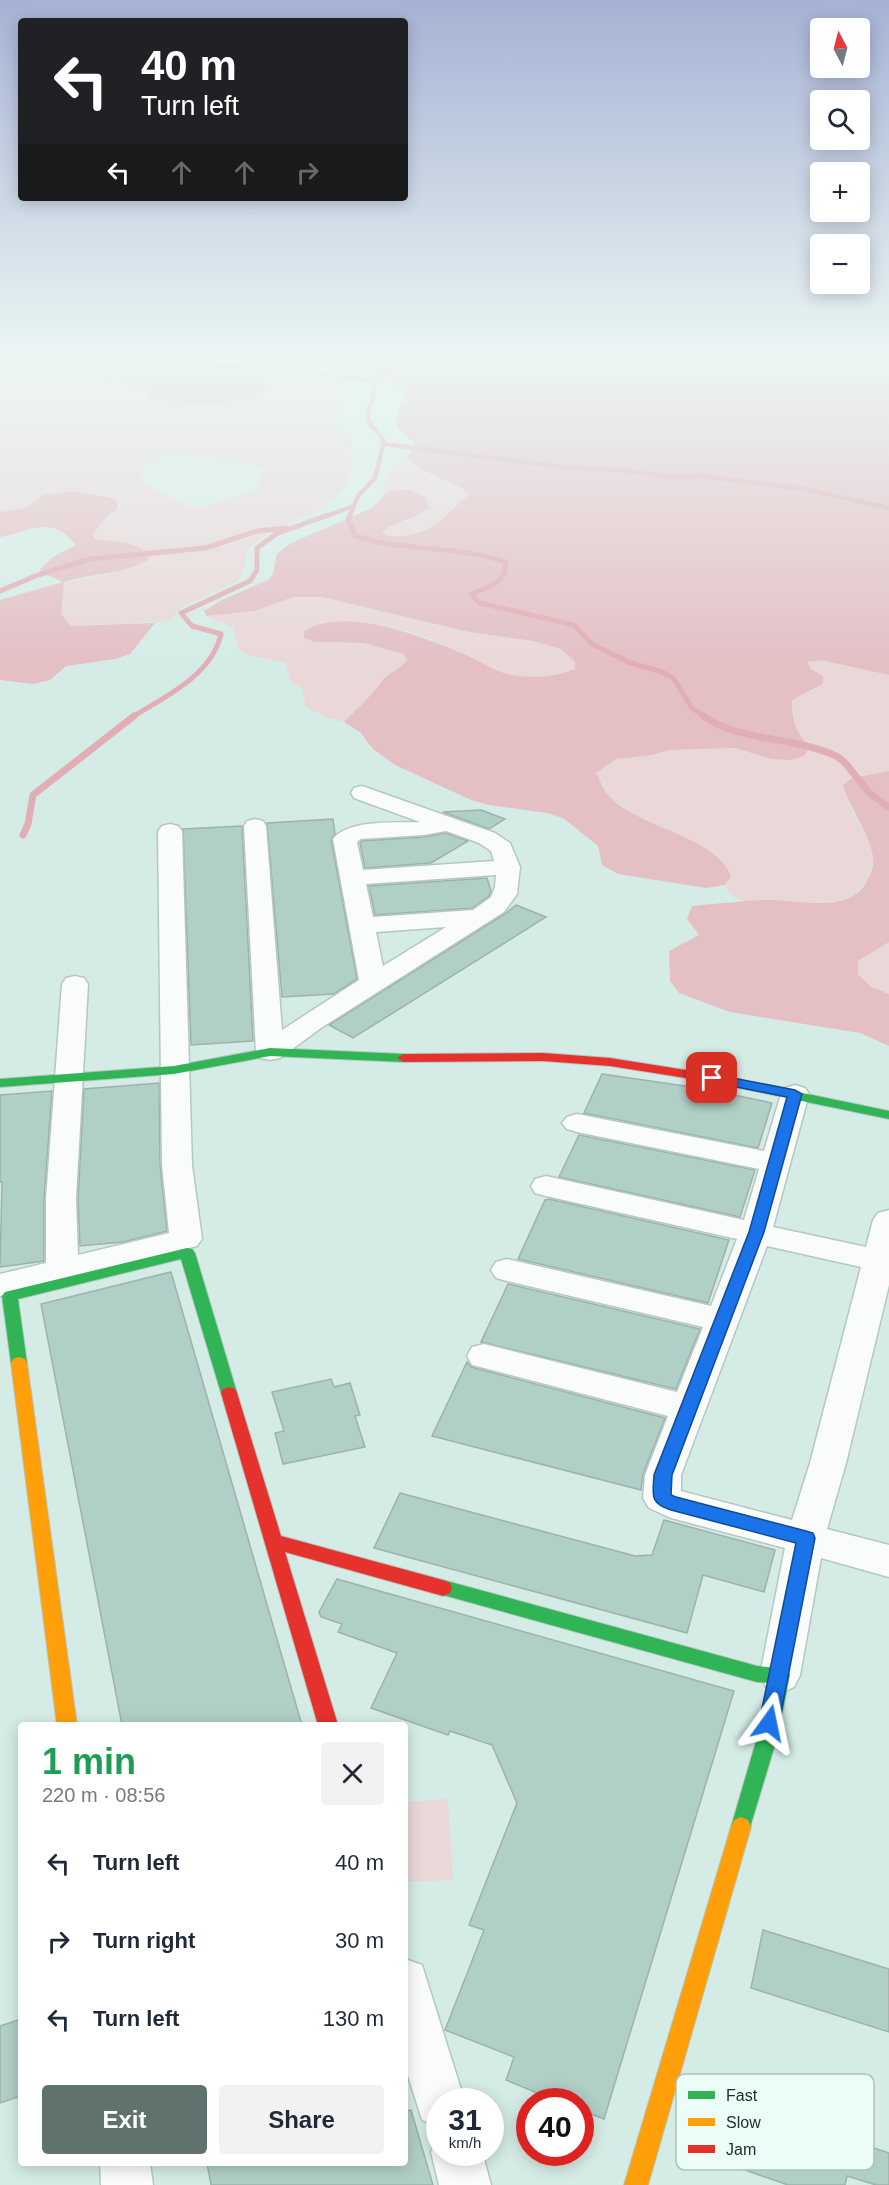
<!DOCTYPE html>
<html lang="en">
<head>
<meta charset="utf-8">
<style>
	:root { --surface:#fff; --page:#f2f2f3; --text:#1f2937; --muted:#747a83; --accent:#5f726d }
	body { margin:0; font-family:Helvetica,sans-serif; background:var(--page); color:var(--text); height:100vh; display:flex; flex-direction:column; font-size:22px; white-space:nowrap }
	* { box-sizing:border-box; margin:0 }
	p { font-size:20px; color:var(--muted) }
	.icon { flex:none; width:33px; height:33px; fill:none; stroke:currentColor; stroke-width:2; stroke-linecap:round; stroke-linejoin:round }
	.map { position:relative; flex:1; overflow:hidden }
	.drawer { position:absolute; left:18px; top:1722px; width:390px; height:444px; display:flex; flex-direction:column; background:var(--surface); border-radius:6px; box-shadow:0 3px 15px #0003 }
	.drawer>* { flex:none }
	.top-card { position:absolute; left:18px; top:18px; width:390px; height:183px; border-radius:6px; box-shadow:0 3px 15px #0003; background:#202124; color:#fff; overflow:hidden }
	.needle { width:39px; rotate:353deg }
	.tools { position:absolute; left:810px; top:18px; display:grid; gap:12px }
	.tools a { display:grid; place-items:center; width:60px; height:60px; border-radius:6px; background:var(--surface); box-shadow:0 3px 15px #0003; font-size:30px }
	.speed { position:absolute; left:426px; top:2088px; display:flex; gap:12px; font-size:30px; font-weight:700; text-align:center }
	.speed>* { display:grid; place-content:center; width:78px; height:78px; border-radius:50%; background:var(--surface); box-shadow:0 3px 15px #0003; line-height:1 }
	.speed small { font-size:15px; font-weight:400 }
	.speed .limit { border:9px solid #d22; background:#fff; color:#111 }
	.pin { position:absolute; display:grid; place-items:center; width:51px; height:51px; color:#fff; margin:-26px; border-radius:12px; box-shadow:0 3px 9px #0006 }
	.me { position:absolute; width:66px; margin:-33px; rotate:12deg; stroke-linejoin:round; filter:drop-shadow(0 0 4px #0008) }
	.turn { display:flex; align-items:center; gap:21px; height:126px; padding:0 24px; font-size:27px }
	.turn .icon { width:78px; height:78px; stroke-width:2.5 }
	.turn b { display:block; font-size:42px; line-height:51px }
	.lanes { display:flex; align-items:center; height:57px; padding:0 24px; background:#0003; justify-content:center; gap:30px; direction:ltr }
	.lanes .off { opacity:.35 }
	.round { display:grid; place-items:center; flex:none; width:63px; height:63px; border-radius:6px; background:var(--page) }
	.headline { display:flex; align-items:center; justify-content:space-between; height:102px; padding:0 24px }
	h1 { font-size:36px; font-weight:700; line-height:45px; color:#1e9e55 }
	.button { display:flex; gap:12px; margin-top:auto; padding:12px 24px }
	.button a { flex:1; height:69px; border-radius:6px; background:var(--accent); color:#fff; font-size:24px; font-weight:700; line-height:69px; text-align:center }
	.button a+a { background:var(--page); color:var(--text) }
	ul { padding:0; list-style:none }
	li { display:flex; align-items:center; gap:18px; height:78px; padding:0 24px }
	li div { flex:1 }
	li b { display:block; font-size:22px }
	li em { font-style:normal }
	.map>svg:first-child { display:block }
	.green { fill:#ead8d9; fill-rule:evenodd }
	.forest { fill:#e4c0c5 }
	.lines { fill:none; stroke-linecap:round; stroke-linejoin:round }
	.stream-far2 { stroke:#e2aeb6; stroke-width:4.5 }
	.stream-far1 { stroke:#e2aeb6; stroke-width:5 }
	.stream { stroke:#e2aeb6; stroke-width:7 }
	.building { fill:#b0cfc7; stroke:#9fb1ad; stroke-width:1.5 }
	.street-casing { stroke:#b5c7c2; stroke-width:3 }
	.fast-casing { stroke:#b5c7c2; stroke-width:2 }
	.slow-casing { stroke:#b5c7c2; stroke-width:2 }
	.jam-casing { stroke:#b5c7c2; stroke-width:2 }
	.street { fill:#f9fcfb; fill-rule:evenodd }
	.fast { fill:#30b455; fill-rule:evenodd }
	.slow { fill:#ff9f0a; fill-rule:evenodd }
	.jam { fill:#e5322d; fill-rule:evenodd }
	.route { fill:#1a73e8; stroke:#114b97; stroke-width:1.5 }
	.key { fill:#ecfdf8; stroke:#afc0bb; stroke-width:1.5 }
	.key-label { font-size:16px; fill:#20302c }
</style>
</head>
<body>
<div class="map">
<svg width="889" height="2185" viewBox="0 0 889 2185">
	<rect width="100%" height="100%" fill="#d5ece6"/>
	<!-- green -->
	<path class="green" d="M0,356H55L59,366L75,371L81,377L89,379L143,387L151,389V393L226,403L247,399L202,375H164L108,356C131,356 153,365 176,368C208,372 339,369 351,398C327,417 334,424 352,443C351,453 352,465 350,475C340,516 270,518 245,554C246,563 244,576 236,582L185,605L177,611L172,621L71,626L60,614L64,582L109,574L142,563L146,553L133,544L97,540L92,535L108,515L117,510L44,495L26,508L0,512ZM172,457L237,460L266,469L260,477L259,490L203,507L188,506L141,482C142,460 154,459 172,457Z
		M407,458C413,463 420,469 427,473C444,481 455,481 470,496C456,504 449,516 437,524C424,533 396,540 382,533L386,528L409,520L426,497C414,488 400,487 386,493L381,489L395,463Z
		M293,597H322L469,632L533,641L561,649L575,662V669C558,676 524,679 506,674C485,668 455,651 435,641C403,627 346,617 313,626L333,643H364L404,654L407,660C400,670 387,673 381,682C371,697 357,708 344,722L326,717L306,707L302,689L290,681L286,663L248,655L239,649L233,628L207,616L254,611Z
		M821,660L889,675V771L852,778L849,805L868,839L874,859L869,879L853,896L835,901L812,902H746L730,894L725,885L731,876L669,830L635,815L609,797L596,773L616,759L653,755L668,750L735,748L771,759L810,746C795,732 792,720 792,700L815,689L823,676L811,669L807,662Z
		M889,942V994L870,986L858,974V961Z
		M448,1799L453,1880L407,1882L405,1802Z"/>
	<!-- forest -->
	<path class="forest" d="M55,356H108L164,375H240L250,377L267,386V389L257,396L215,405L151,400L147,396L151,389L81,377C73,369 59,370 54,360Z
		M229,356H889V675L821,660L807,662L811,669L823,676V684L792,700C792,720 795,732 810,746L804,756L790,760L771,759L735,748L668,750L653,755L616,759L596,773C600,780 604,791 610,797C639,828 716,836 731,876L725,885L706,888L618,874L602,865L598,846L563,818L547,813L489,805L471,800L395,765L373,749L360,732L344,722C357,708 371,697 381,682C387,673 400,670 407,660L404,654L364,643L315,642L304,638V631C346,605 424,637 466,655C479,661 492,670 507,674C527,679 556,677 575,669V662L561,649L533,641L469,632L322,597H293L254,611L207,616L204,611L222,600L268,580L273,574L277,554L291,543L372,508L386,493L395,490H410L426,497L429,507C415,521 392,521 382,533C396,541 424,533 437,524C448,516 456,504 469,495C457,482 443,481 427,472C420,469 413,463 407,458L415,442C387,424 395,419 407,392L393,384L363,374Z
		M71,491L109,497L117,501V510L108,515L92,535L97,540C115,542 140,539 149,559C124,575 92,573 64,582L61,614L71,626L155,623L130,654L115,659L66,666L50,680L33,684L0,680V600L63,582L44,574L40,569L53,557L76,545C50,514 33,531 0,537V512L26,508L44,495Z
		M889,771V942L858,961V974L870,986L889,994V1046L860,1033L730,1012L679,993L670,981L669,951L699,935L687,919L692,906C716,904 741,901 766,900C790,899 830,909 853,896C865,889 875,871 873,857C870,834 850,809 843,785L852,778Z"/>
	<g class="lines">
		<!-- stream-far2 -->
		<path class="stream-far2" d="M150,356C223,372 299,366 372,381C379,399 366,403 368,418C369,429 381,432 384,442L375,478L358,496L354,506L324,517
			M0,358L3,356
			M368,380L392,372L409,356
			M384,444L562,467L619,470L673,477L702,476L804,489L889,508
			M349,517L354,506"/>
		<!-- stream-far1 -->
		<path class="stream-far1" d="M350,515L348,520L355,536C404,552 456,545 505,562C509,582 486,588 471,594L480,603L574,625L592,644L631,663L662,672L673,678L692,708L705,717
			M0,591L38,575L90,559L205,548L257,531L287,528
			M132,717C165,697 212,675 221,634L192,626L181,613L250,581L257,570V548L276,534L328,515"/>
		<!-- stream -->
		<path class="stream" d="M703,716C737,741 796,737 836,756C848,762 857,780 867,790C873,797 882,802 889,807
			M23,835L28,824L33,795L134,716"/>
	</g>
	<!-- building -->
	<path class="building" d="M481,810L505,819L489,829L443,812Z
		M333,819L335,834L331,839L357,979L334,994L282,997L267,823Z
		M242,826L253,1041L191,1045L183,829Z
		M446,833L468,841L431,863L365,868L360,843L362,841L424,837Z
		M487,878L491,891L489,896L472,908L375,915L369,886Z
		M516,905L546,917L353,1038L329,1025L505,914Z
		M602,1074L706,1089L772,1103L758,1148L584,1113Z
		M159,1083L160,1165L167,1231L123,1242L80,1246L78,1199L84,1089Z
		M52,1091L44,1199V1261L0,1267L2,1182H0V1095Z
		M579,1135L755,1170L740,1217L559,1177Z
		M549,1199L729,1240L708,1303L518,1259L545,1200Z
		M171,1272L292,1691L302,1725H122L41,1304Z
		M508,1284L700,1329L676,1389L481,1342Z
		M467,1362L471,1367L665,1418L643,1474L641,1490L432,1436Z
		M331,1379L334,1387L350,1383L360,1415L355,1416L365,1447L283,1464L275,1433L284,1431L272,1392Z
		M400,1493L635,1556L652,1555L664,1520L775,1550L764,1592L703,1575L687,1633L374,1548Z
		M337,1579L734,1691L604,2119L580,2110V2102H559L506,2080L514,2057L445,2030L484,1930L469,1925L517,1803L492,1745L450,1731L448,1735L371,1708L397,1653L338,1632L342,1624L321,1617L319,1612Z
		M763,1930L889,1969V2032L751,1988Z
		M21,2019V2096L0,2103V2026Z
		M729,2099L889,2153V2185H876L847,2176L845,2185H788L716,2160Z
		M411,2110L433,2185H211L207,2163H405V2111Z"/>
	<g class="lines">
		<defs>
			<path id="street" d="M362,786L495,833L510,843L520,867L517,894L504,912L321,1028L280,1058L270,1060L260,1058L256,1052L244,826L247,821L255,819L263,821L266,826L282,1030L359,980L333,839C348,819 397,823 420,822L354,798L351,793L354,788ZM446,831L479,843L491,851L494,861L363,870L357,842L361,839L424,835ZM496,875L495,887L491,897L473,910L373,917L366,884ZM446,927L383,966L376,932Z
				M170,824L178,826L182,831L192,1165L202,1239L197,1246L0,1296V1274L46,1263V1199L62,984L66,978L75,976L84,978L88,984L76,1199L78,1255L169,1233L162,1165L158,831L162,826Z
				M795,1085L805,1088L809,1094L773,1227L866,1247L873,1220L878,1213L889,1210V1285L846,1463L827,1529L889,1545V1577L821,1558L800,1675L794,1687L780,1693L766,1687L760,1675L785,1548L671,1518L649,1508L643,1498L645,1475L668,1416L484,1368L472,1365L467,1356L472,1347L484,1344L677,1392L703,1327L507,1281L496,1278L491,1270L496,1262L507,1259L711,1306L737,1239L546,1196L535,1193L531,1186L535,1179L546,1176L744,1220L759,1169L577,1132L567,1129L562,1123L567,1117L577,1114L764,1151L781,1094L785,1088ZM767,1246L861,1267L810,1463L792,1520L681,1491V1475Z
				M405,1959L422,1965L465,2102H440V2127L422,2120L405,2066Z
				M440,2133V2152H482L491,2185H439L431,2152Z
				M100,2163H150L153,2185H101Z"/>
			<path id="fast" d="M270,1048L404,1054L411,1058L404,1062L270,1056L174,1074L0,1087V1079L174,1066Z
				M711,1074L889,1111V1119L706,1081L704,1078Z
				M187,1248L192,1249L195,1253L237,1393L235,1397L229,1399L223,1397L221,1393L181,1259L18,1299L27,1363L25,1367L19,1369L13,1367L11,1363L2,1296L5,1292Z
				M443,1580L757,1666L787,1669L790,1675L777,1738L748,1834L741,1837L734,1834L731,1827L757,1738L769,1683L757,1682L436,1593L434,1588L436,1583Z"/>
			<path id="slow" d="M19,1357L25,1359L27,1363L77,1725H57L11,1363L13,1359Z
				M741,1817L748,1820L751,1827L648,2185H624L731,1827L734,1820Z"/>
			<path id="jam" d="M543,1053L610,1058L711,1074L718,1078L711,1082L610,1066L543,1061L404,1062L397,1058L404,1054Z
				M229,1387L235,1389L237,1393L281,1536L443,1580L450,1583L452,1588L450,1593L443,1596L285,1552L338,1725H318L221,1393L223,1389Z"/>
		</defs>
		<!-- street casing -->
		<use href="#street" class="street-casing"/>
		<!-- fast casing -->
		<use href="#fast" class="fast-casing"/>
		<!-- slow casing -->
		<use href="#slow" class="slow-casing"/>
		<!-- jam casing -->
		<use href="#jam" class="jam-casing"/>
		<!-- street -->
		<use href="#street" class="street"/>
		<!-- fast -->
		<use href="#fast" class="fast"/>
		<!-- slow -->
		<use href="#slow" class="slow"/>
		<!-- jam -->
		<use href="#jam" class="jam"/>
	</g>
	<!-- sky -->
	<linearGradient id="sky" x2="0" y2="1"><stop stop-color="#a5b2d4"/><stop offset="0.54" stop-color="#ecf6f4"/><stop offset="1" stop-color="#ecf6f4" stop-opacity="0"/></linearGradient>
	<rect width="889" height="662" fill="url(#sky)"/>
	<!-- route -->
	<path class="route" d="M712,1074L795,1090L802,1094L764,1232L672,1475L671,1495L676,1497L806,1531L813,1533L815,1538L779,1723L776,1729L769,1732L762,1729L759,1723L796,1543L671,1510C649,1503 653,1495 654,1475L749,1232L787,1097L707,1081L705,1078L707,1075Z"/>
	<!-- legend -->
	<rect x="676" y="2074" width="198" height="96" rx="9" class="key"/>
	<rect x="688" y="2091" width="27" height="8" fill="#30b455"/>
	<rect x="688" y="2118" width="27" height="8" fill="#ff9f0a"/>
	<rect x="688" y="2145" width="27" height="8" fill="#e5322d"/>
	<g class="key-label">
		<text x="726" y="2101">Fast</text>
		<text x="726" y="2128">Slow</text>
		<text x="726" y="2155">Jam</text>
	</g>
</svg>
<div class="tools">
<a><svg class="needle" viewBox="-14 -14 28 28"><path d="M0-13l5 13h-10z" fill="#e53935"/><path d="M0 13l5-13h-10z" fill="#747a83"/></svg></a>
<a><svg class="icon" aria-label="search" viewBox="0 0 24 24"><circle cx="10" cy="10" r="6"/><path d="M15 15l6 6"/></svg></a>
<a>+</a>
<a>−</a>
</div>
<div class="speed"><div>31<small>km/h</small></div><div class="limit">40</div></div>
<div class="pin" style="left:712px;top:1078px;background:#d93025"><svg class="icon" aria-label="arrive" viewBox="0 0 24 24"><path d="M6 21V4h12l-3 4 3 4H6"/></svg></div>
<svg class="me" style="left:769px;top:1723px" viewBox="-20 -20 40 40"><path d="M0-17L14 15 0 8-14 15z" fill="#1a73e8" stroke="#fff" stroke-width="4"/></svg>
<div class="top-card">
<div class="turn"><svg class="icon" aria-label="left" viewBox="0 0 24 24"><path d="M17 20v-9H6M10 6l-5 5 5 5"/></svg><div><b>40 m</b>Turn left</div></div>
<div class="lanes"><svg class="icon" aria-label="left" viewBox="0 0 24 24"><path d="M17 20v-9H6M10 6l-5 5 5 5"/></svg><svg class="icon off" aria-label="ahead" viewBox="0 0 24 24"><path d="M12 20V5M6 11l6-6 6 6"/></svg><svg class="icon off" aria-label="ahead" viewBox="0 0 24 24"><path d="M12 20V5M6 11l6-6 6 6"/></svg><svg class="icon off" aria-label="right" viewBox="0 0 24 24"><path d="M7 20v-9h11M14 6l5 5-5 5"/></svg></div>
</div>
<section class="drawer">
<div class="headline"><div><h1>1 min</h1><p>220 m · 08:56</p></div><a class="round"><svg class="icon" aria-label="close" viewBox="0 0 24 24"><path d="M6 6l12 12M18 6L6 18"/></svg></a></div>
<ul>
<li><svg class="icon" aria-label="left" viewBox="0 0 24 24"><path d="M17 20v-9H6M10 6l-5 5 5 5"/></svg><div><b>Turn left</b></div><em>40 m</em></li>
<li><svg class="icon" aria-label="right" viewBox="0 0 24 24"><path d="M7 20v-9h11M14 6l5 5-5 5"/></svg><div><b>Turn right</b></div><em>30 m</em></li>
<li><svg class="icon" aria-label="left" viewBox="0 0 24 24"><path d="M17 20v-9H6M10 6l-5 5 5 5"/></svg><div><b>Turn left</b></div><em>130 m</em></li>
</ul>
<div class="button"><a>Exit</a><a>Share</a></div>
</section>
</div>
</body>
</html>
